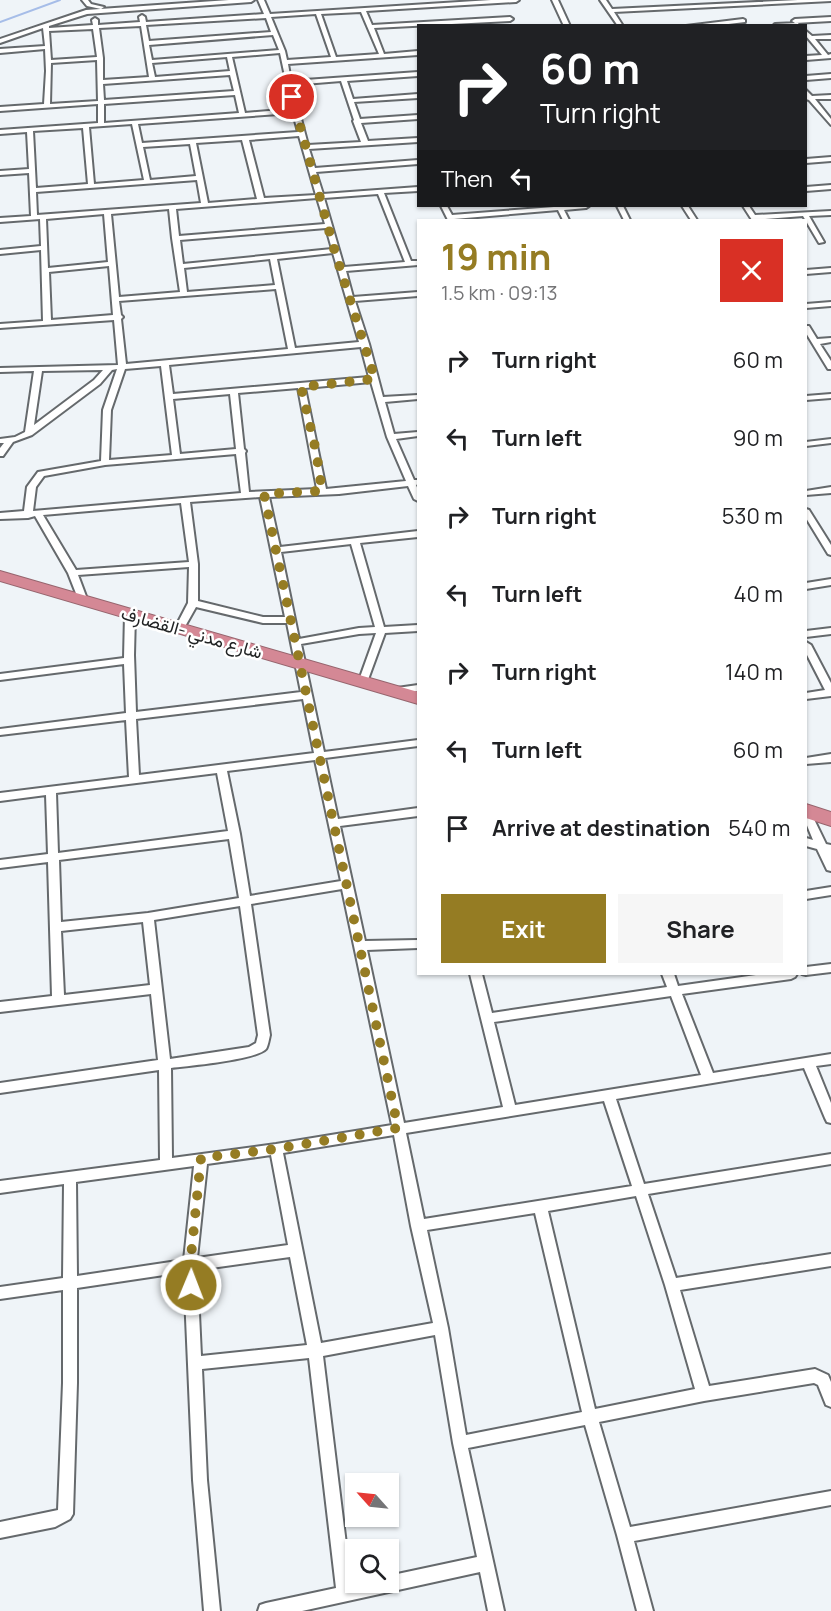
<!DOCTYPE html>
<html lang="en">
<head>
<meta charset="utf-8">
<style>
	:root { --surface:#fff; --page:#f6f6f6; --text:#202124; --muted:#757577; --accent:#957c23 }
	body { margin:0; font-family:Manrope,Vazirmatn,sans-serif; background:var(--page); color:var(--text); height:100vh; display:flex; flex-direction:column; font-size:22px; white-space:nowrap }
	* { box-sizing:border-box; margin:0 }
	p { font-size:20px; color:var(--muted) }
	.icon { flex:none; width:33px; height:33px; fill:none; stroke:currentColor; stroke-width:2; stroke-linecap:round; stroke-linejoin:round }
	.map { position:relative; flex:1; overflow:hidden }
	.panel { position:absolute; left:417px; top:219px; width:390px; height:756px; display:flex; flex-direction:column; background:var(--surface); border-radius:0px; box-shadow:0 2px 4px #0004 }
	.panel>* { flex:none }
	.top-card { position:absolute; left:417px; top:24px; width:390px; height:183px; border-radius:0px; box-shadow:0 2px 4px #0004; background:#202124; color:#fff; overflow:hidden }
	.needle { width:39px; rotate:297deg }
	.fabs { position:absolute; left:345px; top:1473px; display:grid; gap:12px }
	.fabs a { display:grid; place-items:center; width:54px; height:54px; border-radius:0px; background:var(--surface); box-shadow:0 2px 4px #0004; font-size:30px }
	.pin { position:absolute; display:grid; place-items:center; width:51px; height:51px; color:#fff; margin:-26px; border:3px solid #fff; border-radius:50%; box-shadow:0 2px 6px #0007 }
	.me { position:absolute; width:66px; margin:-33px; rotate:1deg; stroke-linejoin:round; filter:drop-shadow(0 0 4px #0008) }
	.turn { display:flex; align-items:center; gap:21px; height:126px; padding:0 24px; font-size:27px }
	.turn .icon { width:78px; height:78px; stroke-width:2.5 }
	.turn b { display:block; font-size:42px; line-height:51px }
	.then { display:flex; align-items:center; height:57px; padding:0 24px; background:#0003; gap:12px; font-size:22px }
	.round { display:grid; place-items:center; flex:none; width:63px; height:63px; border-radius:0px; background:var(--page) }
	.headline { display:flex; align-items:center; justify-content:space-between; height:102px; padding:0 24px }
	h1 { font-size:36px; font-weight:700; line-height:45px; color:var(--accent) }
	.cta { display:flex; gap:12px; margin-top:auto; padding:12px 24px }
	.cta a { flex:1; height:69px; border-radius:0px; background:var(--accent); color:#fff; font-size:24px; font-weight:700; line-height:69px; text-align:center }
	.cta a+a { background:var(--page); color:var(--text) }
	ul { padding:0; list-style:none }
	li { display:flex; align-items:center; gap:18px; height:78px; padding:0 24px }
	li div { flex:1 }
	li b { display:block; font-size:22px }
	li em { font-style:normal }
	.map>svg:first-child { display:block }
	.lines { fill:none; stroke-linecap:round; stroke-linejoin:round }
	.stream { stroke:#a6bde8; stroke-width:2 }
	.street-casing { stroke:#65696c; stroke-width:4 }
	.highway-casing { stroke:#96656e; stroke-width:2 }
	.street { fill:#fff; fill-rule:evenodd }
	.highway { fill:#d48895; fill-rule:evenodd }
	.route { stroke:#957c23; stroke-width:10; stroke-dasharray:0 18 }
	.labels { text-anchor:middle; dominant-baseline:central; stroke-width:5; stroke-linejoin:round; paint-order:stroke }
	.street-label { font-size:18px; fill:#222425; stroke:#fff }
</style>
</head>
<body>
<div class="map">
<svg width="831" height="1611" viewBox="0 0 831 1611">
	<rect width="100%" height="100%" fill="#eff4f8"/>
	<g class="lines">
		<!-- stream -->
		<path class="stream" d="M0,22L60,0"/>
		<defs>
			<path id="street" d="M82,0H88L91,4L104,7L101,9L87,6Z
				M229,0H254L251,2L87,14L49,26V28L93,25L92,20L95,18L98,20V25L140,22L139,17L142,15L145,17L146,22L264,14L258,0H264L270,14L491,0H519L516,2L366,11L372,25L510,17L513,19L510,21L374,28L384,54L418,51V55L288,64L291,81L418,72V76L347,81L353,99L418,94V98L354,102L360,119L418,115V119L361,123L368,141L418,138V142L309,149L315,168L418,160V164L316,172L323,194L418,187V191L384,193L411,261H418V265L346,271L353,297L418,292V296L355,301L369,344L383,397L418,395V399L385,402L394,434L418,432V436L396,439L414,480H418V484L416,485L418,490V501L414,499L408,486L339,494L269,497L280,547L418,531V537L360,543L384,627L418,625V631L385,633L366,685L363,686L358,683L376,633L359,634L301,644L324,752L418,740V746L325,758L338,819L418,808V816L340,826L365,941L418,940V948L367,950L404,1123L503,1107L470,974H482L492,1013L667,987L662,974H674L678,986L763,974H797L795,977L791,979L682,994L713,1073L831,1054V1064L816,1066L831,1103V1123L827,1122L825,1118L804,1068L616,1099L644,1184L831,1154V1164L648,1194L676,1278L831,1254V1266L680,1290L709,1386L815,1369L828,1375L831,1382V1407L826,1405L818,1385L814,1383L704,1401L599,1422L630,1527L831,1491V1505L634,1541L653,1611H637L617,1535L585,1425L468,1448L504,1611H488L480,1572L302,1611H258L260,1605L266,1603L336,1588L309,1358L202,1369L207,1480L220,1611H204L193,1480L184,1272L77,1288V1383L73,1514L70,1519L55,1527L0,1538V1522L58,1510L63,1383V1290L0,1299V1287L63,1278L64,1184L0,1193V1181L160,1160L159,1070L0,1093V1083L158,1060L151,994L0,1012V1002L52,996L48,862L0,868V860L48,854L46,795L0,801V793L129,777L126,720L0,735V729L126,713L124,664L0,680V674L124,658L125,614L130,611L135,614L134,655L136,712L301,692L287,623H263L196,607L183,630H177L175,628L188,603L189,567L78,575L87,599L85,601H79L68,573L35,516L28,518L0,519V513L24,511L27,487L38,472L101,461L103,410L117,369L112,370L100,384L32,435L13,442L3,456H0V448L4,443H0V439L15,437L25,432L34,371L0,372V368L118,365L114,320L0,328V324L43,321L41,250L0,254V250L41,246L40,219L0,222V218L31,216L29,173L0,175V171L29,169L27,132L0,134V130L98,123V104L0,111V107L44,104L46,71L45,49L0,53V49L45,46L43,28L0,43V39L86,10ZM361,12L379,54L336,57L321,14ZM316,14L331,57L287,60L285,51L271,17ZM266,18L271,32L149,41L146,25ZM141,26L149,77L103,80V58L99,28ZM93,29L97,57L51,60L49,31ZM273,35L279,50L152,60L149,45ZM280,53L292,109L245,113L232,57ZM227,57L230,71L155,77L152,63ZM97,60L98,101L50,104L51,63ZM230,75L234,91L104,100L103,84ZM341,81L354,120L353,121L361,142L308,145L292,85ZM235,95L239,113L104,123V104ZM293,113L298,132L142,143L138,124ZM132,124L144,180L94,184L89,127ZM83,128L88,184L36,188L33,131ZM299,136L316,195L264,198L249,140ZM242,140L257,199L208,203L196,143ZM190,144L196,176L150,180L143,147ZM197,180L201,203L37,215L36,192ZM378,194L405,262L344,267L324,198ZM317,198L325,224L179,236L176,209ZM169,209L172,238L180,292L119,297L111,214ZM104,214L108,262L48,268L46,219ZM326,228L332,249L183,264L180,240ZM333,253L359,342L295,348L277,259ZM270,259L275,285L187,292L184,268ZM109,266L113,315L51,320L49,272ZM276,289L288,349L126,364L121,319L123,317L121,315L119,301ZM361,347L369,377L173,394L169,365ZM161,366L172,455L109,460L111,410L125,369ZM103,370L94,380L34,425L42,371ZM371,382L387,437L406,481L326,489L305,388ZM298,388L317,489L249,492L245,453L246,451L244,449L238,393ZM230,394L236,449L180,454L173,399ZM236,454L241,493L33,511L36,487L44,476L105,465ZM260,497L285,617H263L198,601V564L190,502ZM181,503L189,562L76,570L43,515ZM351,544L375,627L359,628L299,639L281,552ZM303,699L314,753L139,775L136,719ZM315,760L341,881L250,896L240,834L227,771ZM217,773L228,831L58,853L56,793ZM229,839L239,898L148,913L61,922L59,860ZM342,889L392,1125L276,1144L172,1158L171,1068C189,1066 256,1060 266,1049C268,1046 269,1039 270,1035L251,904ZM240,906L258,1035L256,1043L249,1047L170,1059L154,920ZM143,922L150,985L64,995L61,931ZM671,996L701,1075L515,1105L494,1022ZM604,1101L632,1186L424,1219L406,1133ZM394,1135L411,1226L433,1323L321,1343L283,1153ZM271,1155L288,1245L197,1258L207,1164ZM194,1166L184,1260L77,1276L76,1182ZM636,1196L665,1285L695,1389L595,1409L548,1211ZM535,1213L582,1412L466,1435L448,1328L427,1230ZM290,1257L307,1345L201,1356L197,1270ZM435,1335L453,1443L477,1557L388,1576V1582H361L351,1585L323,1356Z
				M552,0H558L570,26H564Z
				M600,0H606L612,9L798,0H831V1L614,12L623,26H618Z
				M831,17V21L795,23L792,21L795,19Z
				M743,19L745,20V22L712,26H686Z
				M798,23L800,26H773L775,24Z
				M806,31L812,36L831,35V39H815L828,55L831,54V58L806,60V56L822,55L806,36Z
				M831,74V78L806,80V76Z
				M806,90L812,96L831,95V99H815L831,119V125L809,100L806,99Z
				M831,157V161L806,163V159Z
				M831,185V189L806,191V187Z
				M441,206H447L452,215L567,206H589L586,208L564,210L569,220H563L558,210L454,219V220H448Z
				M617,206H623L630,220H624Z
				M682,206H688L697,220H691Z
				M743,206H749L755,215L831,211V215L809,216L824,242L819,243L803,216L752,220Z
				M831,268V272L806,274V270Z
				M831,302V306L806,308V304Z
				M806,326H809L817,339L831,338V342L820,344L831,361V369H828L806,333Z
				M831,394V398L806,400V396Z
				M831,439V443L806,446V442Z
				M831,487V493L806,495V491Z
				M806,509L809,510L831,545V555L828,554L806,518Z
				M831,579V585L806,589V583Z
				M831,628V634L806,637V631Z
				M806,642L811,645L831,683V696L806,699V693L825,690L806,653Z
				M418,685V691L397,694L392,691L397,688Z
				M831,754V762L806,764V758Z
				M806,809L811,813L826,844L831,845V871L827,870L817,849L806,846V838L813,840L806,823Z
				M831,887V895L806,899V891Z
				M831,964V972L806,975L802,974H806V967Z"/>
			<path id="highway" d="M0,571L418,692V704L0,581Z
				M806,804L831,812V826L806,818Z"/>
		</defs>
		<!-- street casing -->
		<use href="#street" class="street-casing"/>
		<!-- highway casing -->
		<use href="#highway" class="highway-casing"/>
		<!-- street -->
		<use href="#street" class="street"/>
		<!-- highway -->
		<use href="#highway" class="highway"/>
	</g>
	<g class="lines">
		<!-- route -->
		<path class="route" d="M191,1285L190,1266L201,1158L276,1149L398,1128L264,494L322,491L316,451L301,387L375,379L335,252L292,97"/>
	</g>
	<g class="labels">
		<!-- street labels -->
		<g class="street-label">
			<text transform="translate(192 632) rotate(16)">شارع مدني -القضارف</text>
		</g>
	</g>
</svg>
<div class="fabs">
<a><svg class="needle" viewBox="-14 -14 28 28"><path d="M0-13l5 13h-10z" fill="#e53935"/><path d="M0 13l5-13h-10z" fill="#757577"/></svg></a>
<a><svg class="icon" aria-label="search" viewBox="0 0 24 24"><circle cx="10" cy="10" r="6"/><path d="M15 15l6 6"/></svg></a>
</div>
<div class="pin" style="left:292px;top:97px;background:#d93025"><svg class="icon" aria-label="arrive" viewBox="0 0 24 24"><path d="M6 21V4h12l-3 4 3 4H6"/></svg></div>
<svg class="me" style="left:191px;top:1285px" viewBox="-20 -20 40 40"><circle r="17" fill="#957c23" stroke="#fff" stroke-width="3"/><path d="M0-11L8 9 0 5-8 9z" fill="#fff"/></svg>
<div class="top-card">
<div class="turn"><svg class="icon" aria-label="right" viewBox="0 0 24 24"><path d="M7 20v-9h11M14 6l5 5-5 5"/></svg><div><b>60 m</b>Turn right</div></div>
<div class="then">Then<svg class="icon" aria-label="left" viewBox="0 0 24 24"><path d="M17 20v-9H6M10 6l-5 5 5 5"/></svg></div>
</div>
<section class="panel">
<div class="headline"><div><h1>19 min</h1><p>1.5 km · 09:13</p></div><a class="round" style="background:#d93025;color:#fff"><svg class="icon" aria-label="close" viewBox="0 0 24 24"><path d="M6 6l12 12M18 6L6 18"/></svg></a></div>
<ul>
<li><svg class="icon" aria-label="right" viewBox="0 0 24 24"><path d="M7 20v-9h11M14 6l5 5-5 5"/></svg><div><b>Turn right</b></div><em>60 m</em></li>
<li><svg class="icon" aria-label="left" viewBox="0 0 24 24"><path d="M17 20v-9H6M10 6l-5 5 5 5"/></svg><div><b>Turn left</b></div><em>90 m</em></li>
<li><svg class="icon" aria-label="right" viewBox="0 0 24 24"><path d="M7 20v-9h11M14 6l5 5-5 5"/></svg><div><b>Turn right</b></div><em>530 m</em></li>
<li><svg class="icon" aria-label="left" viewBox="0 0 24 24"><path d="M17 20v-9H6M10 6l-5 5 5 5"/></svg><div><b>Turn left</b></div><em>40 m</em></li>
<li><svg class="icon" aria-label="right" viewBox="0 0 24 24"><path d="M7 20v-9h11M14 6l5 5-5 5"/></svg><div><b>Turn right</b></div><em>140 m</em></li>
<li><svg class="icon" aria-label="left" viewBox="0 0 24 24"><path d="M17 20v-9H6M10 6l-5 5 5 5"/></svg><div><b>Turn left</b></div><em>60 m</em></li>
<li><svg class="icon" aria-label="arrive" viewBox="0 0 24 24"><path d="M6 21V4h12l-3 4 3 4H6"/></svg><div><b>Arrive at destination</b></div><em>540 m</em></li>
</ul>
<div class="cta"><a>Exit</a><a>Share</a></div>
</section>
</div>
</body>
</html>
